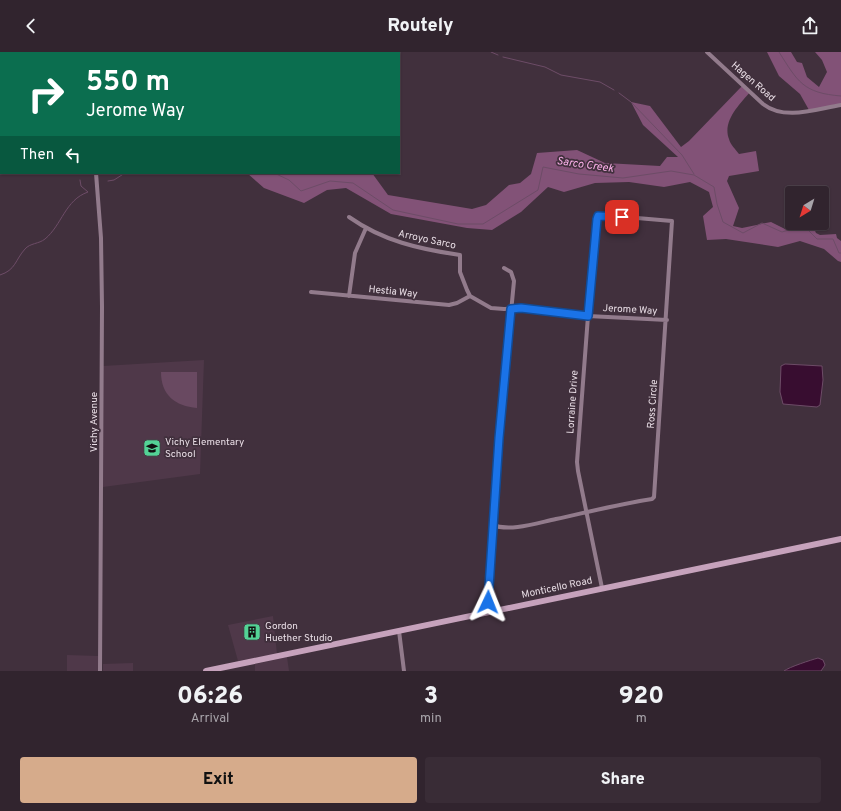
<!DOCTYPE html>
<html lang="en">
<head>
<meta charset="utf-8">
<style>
	:root { --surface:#31242e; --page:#392c36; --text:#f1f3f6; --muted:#a8a4aa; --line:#4c414a; --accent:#d6ab8b }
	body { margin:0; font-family:Overpass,sans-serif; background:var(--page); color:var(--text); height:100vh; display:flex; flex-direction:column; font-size:15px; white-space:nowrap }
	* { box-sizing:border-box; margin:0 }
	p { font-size:13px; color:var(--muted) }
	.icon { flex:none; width:22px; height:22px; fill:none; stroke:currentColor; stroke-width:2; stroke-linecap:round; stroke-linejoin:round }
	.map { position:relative; height:619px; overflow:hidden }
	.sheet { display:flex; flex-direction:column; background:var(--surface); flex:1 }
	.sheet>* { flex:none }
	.guide { position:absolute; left:0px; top:0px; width:400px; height:122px; box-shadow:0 1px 3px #0004,0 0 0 1px var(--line); background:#0b6e4f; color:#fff; overflow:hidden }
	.needle { width:26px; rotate:218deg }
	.tools { position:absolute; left:785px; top:134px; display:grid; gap:8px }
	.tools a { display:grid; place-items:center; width:44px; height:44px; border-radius:4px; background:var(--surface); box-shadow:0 1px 3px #0004,0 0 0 1px var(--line); font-size:20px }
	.pin { position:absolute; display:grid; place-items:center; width:34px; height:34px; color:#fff; margin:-17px; border-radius:8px; box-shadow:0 2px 6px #0006 }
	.me { position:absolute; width:44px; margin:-22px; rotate:2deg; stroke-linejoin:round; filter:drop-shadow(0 0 3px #0008) }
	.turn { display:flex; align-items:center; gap:14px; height:84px; padding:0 20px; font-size:18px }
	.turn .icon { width:52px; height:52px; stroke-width:2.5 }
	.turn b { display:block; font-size:28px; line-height:34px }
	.then { display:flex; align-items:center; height:38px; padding:0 20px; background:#0003; gap:8px; font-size:15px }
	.eta { display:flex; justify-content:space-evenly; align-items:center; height:68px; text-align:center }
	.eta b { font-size:24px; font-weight:800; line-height:28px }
	.primary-button { display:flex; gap:8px; margin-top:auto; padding:8px 20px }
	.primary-button a { flex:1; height:46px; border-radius:4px; background:var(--accent); color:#111; font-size:16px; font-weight:800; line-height:46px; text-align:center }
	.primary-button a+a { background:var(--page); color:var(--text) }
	header { display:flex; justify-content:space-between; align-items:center; height:52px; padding:0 20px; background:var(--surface); font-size:18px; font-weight:800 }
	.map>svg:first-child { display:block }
	.built { fill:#4f3849 }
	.green { fill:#694961 }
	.forest { fill:#825277 }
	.water { fill:#380d30; stroke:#6d4c67 }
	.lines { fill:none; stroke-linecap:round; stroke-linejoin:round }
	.stream { stroke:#6d4c67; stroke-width:1 }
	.street { stroke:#927b8c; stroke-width:4 }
	.secondary { stroke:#c6a2bc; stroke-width:6 }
	.route-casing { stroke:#114b97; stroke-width:10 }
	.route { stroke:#1a73e8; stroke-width:7 }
	.labels { text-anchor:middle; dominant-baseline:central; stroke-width:3.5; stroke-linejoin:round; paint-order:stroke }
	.street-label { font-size:10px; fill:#e9dee6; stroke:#41303d }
	.poi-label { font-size:10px; fill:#e9dee6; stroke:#41303d; text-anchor:start }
	.water-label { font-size:11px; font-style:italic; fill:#fcb1ea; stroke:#41303d }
</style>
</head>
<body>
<header><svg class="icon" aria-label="back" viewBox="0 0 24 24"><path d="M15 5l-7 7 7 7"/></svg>Routely<svg class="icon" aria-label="share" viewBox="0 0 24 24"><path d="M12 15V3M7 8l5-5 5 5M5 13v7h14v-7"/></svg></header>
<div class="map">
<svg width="841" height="619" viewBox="0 0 841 619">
	<rect width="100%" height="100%" fill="#41303d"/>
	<!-- built -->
	<path class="built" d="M204,308L200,422L103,435V314Z
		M273,564L277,602L238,609L228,573Z
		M67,603L98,604V619H67Z
		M287,605L289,619H255V612Z
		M133,611V619H103V612Z"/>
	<!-- green -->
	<path class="green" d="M161,320H197V356C175,354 161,343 161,320Z"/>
	<!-- forest -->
	<path class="forest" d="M767,0H791L797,10L802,11L807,25L819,35L827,20L822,8L815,0H841V53L809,58L800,42L779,24Z
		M743,33L750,40C740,52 722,69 729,87C730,92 736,98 739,102L756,99L759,119L729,124L727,129L739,156L733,174L742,176L771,170L785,177L797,171L812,172L816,181L820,183L836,182L837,186L841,189V210L838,209L824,197L800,189L778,195L726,187L707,188L703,164L713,155L709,140L690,130L664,135L629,130L595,131L564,140L548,135L521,160L492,178L467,176L391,162L346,136L327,138L304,151L264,136L247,121H372L388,143L472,157L486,153L509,133L520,131L531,122L537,101L577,98L605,111L660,114L667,105H678L643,73L631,50L650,54L681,95L689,89Z"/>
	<!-- water -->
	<path class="water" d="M785,312L822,314L823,328L820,353L817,355L783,352L780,340L781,314Z
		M818,606L823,608L825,613L821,619H784C789,615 811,608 818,606Z"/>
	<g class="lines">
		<!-- stream -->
		<path class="stream" d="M491,0L498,3
			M779,0C798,30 803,41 841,44
			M503,5L545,15L561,23L600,30L614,38
			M619,41L631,50L682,103L694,122
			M0,55L1,57
			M78,121V122
			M274,121L289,128L301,139L330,129L353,131L393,158L458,172H483L538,138L543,115L579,122L623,126L671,119L694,123L714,135L717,152L723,170L743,181L762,171L782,180L799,175H805L817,187H833L839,201H841
			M108,129L114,128L125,121
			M0,223C16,218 15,208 25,197C30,191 39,192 45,187C62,173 65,148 88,140L81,134L80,128"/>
		<!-- street -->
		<path class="street" d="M707,0L763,52C785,69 816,57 841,53
			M181,1L182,0
			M0,72H1
			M96,121L101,186L102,255L100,619
			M349,165C383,189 419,197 460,203V220L467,238L470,244L491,256L504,257L521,256L588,264L667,268
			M311,240L449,253L457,251L470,244
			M349,244L355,201L366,176
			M492,473C511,480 537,471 556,467C588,460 620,452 652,447L654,445L672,169L602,163L598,164L597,167L588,264L577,410L578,419L602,536
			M490,560L488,550L499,386L514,229L511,220L504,216
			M399,579L404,619"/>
		<!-- secondary -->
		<path class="secondary" d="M206,619L841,487"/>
	</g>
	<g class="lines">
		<defs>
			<path id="route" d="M488,550L499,386L511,257L521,256L588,264L597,167L598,164L622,165"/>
		</defs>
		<!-- route casing -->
		<use href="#route" class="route-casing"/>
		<!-- route -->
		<use href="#route" class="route"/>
	</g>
	<!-- icons -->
	<defs>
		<symbol id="school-square" viewBox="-11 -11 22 22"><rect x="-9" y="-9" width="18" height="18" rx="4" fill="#53d396" stroke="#41303d"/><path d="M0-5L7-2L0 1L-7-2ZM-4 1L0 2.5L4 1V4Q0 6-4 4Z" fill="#111"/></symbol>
		<symbol id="building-square" viewBox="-11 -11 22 22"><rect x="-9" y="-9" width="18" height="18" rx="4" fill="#53d396" stroke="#41303d"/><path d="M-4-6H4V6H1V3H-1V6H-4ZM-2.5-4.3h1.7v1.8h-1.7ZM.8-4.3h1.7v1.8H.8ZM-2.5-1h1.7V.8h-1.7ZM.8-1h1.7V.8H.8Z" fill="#111"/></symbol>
	</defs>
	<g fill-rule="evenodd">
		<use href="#school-square" x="142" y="386" width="20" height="20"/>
		<use href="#building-square" x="242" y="570" width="20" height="20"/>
	</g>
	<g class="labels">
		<!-- street labels -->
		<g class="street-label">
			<text transform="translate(753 30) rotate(41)">Hagen Road</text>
			<text transform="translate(427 188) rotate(12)">Arroyo Sarco</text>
			<text transform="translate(393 240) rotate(6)">Hestia Way</text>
			<text transform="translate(630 258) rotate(3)">Jerome Way</text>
			<text transform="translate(573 350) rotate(-86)">Lorraine Drive</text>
			<text transform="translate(653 352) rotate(-86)">Ross Circle</text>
			<text transform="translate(94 370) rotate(-90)">Vichy Avenue</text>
			<text transform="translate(557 536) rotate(-12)">Monticello Road</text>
		</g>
		<!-- poi labels -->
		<g class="poi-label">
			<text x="165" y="390">Vichy Elementary<tspan x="165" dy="12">School</tspan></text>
			<text x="265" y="574">Gordon<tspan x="265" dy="12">Huether Studio</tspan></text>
		</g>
		<!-- water labels -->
		<g class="water-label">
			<text transform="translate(585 113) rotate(8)">Sarco Creek</text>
		</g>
	</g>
</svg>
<div class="tools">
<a><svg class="needle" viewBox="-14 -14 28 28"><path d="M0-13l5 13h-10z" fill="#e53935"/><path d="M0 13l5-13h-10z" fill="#a8a4aa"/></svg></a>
</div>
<div class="pin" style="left:622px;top:165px;background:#d93025"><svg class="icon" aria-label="arrive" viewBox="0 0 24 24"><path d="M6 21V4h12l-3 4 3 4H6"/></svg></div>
<svg class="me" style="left:488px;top:550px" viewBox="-20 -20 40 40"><path d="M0-17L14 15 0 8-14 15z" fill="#1a73e8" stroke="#fff" stroke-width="4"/></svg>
<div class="guide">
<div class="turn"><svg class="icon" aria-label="right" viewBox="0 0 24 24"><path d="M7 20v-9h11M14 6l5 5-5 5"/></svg><div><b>550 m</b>Jerome Way</div></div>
<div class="then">Then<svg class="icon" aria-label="left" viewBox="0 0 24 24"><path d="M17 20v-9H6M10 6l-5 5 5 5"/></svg></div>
</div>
</div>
<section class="sheet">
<div class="eta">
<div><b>06:26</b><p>Arrival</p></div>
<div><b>3</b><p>min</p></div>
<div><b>920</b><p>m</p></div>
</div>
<div class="primary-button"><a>Exit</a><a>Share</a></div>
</section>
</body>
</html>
